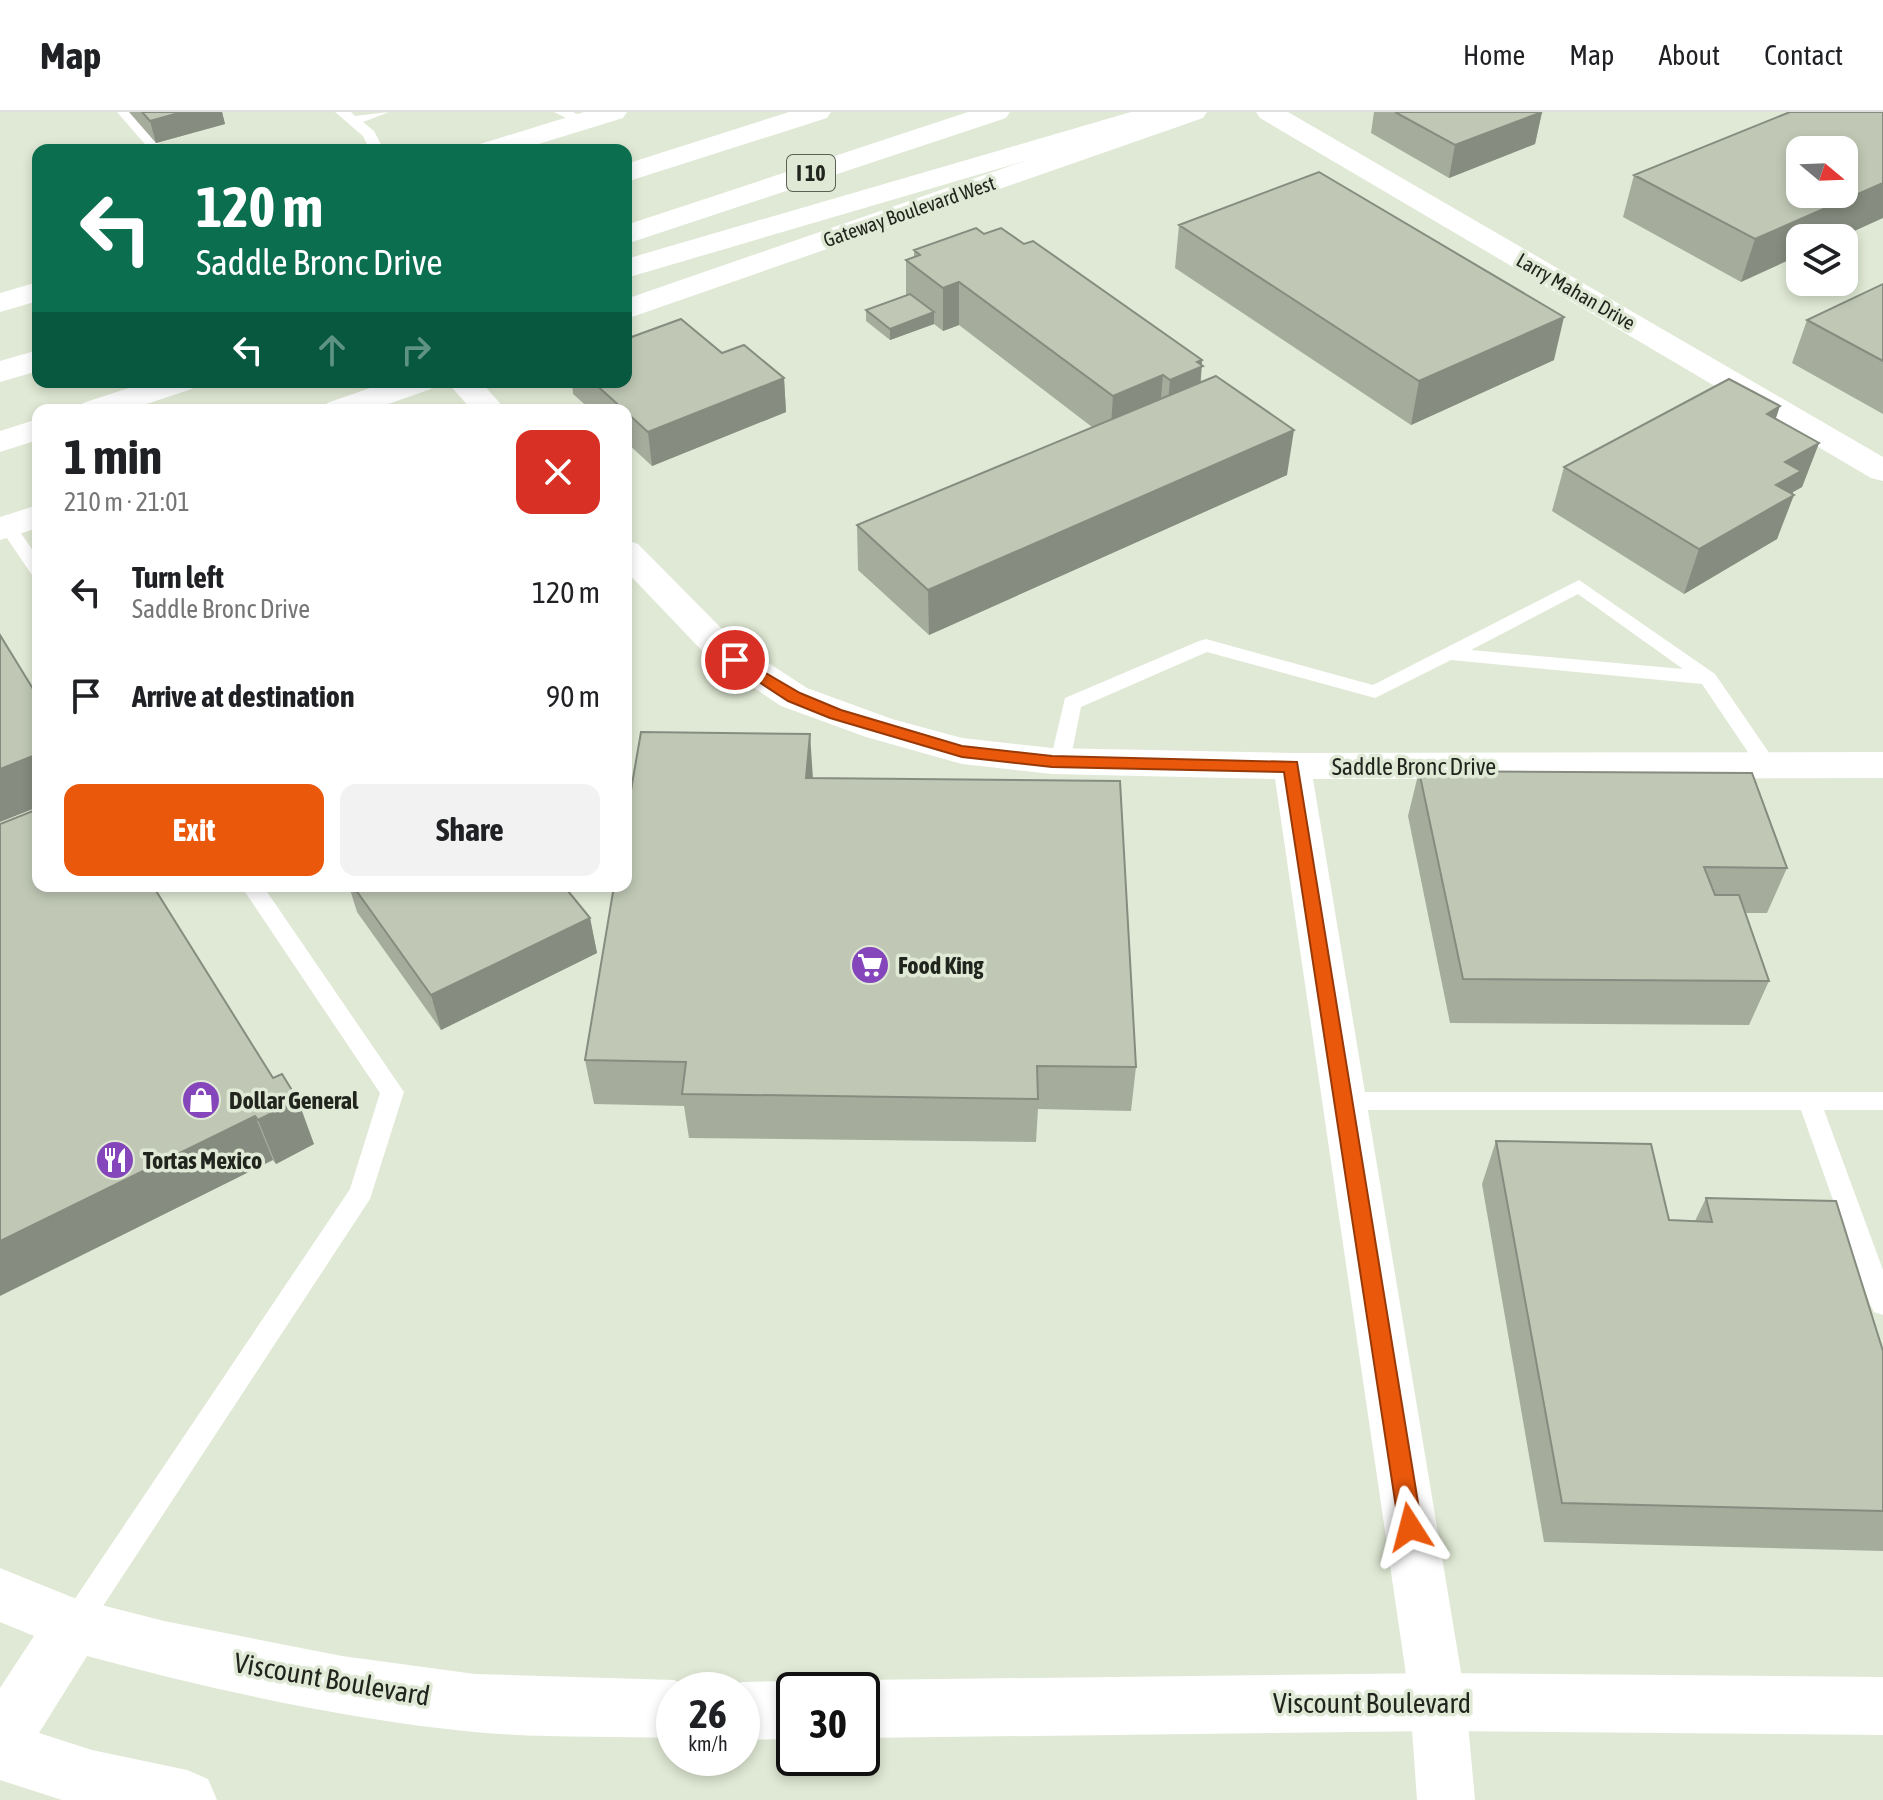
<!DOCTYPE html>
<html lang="en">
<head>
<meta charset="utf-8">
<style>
	:root { --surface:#fff; --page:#f2f2f2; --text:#202124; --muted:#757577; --line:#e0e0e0; --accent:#ea580c }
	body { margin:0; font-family:"Asap Condensed",sans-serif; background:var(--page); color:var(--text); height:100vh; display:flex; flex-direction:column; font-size:30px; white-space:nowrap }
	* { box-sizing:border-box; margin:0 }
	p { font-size:26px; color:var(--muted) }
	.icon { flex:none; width:44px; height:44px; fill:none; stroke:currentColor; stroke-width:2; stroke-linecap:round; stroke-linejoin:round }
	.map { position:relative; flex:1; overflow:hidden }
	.drawer { position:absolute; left:32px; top:292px; width:600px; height:488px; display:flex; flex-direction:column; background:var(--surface); border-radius:16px; box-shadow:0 4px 12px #0003 }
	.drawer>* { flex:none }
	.hud { position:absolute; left:32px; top:32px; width:600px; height:244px; border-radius:16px; box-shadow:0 4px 12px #0003; background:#0b6e4f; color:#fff; overflow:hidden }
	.needle { width:52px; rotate:109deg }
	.controls { position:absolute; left:1786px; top:24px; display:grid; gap:16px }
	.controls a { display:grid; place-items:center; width:72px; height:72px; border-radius:16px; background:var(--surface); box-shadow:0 4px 12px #0003; font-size:40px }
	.speed { position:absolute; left:656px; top:1560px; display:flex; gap:16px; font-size:40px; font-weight:700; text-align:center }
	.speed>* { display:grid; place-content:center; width:104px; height:104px; border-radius:50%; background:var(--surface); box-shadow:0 4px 12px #0003; line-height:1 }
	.speed small { font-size:20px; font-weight:400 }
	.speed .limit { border:4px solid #111; border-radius:12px; background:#fff; color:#111 }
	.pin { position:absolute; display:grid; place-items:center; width:68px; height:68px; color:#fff; margin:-34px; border:4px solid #fff; border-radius:50%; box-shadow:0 2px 8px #0007 }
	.me { position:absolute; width:88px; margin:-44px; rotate:351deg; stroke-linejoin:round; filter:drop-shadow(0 0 6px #0008) }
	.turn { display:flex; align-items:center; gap:28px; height:168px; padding:0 32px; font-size:36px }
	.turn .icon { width:104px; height:104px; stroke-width:2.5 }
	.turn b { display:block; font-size:56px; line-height:68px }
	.lanes { display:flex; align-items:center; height:76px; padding:0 32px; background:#0003; justify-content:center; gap:40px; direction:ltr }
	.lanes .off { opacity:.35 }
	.round { display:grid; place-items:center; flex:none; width:84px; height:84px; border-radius:16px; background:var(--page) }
	.head { display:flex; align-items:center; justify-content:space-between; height:136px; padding:0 32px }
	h1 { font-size:48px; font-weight:700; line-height:60px }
	.primary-button { display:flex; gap:16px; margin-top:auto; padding:16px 32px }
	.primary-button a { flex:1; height:92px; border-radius:16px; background:var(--accent); color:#fff; font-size:32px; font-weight:700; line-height:92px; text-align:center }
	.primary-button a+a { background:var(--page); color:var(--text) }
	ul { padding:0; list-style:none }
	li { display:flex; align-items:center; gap:24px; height:104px; padding:0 32px }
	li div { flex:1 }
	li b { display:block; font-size:30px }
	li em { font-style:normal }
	header { display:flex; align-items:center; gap:48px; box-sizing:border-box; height:112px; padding:0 40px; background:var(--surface); border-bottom:2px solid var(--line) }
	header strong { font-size:38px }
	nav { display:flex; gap:44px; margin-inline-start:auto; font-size:28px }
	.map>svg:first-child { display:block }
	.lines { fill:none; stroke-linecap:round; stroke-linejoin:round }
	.lane { fill:#fff; fill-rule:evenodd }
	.street { fill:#fff; fill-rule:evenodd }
	.secondary { fill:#fff; fill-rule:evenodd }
	.highway { fill:#fff; fill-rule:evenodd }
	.wall { fill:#a5ac9c }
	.shaded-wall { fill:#868c7f }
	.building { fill:#c0c8b5; stroke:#868c7f; stroke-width:2; fill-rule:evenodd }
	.route { fill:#ea580c; stroke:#983908; stroke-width:2 }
	.labels { text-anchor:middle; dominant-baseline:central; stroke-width:7; stroke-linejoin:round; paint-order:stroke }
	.far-street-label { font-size:20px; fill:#22251e; stroke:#e0e9d5 }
	.shield { fill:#e0e9d5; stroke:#5b6055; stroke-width:2 }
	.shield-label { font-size:22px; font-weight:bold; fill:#22251e }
	.street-label { font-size:24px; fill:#22251e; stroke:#e0e9d5 }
	.poi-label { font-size:24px; font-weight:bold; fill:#22251e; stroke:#e0e9d5; text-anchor:start }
	.near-street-label { font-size:28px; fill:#22251e; stroke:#e0e9d5 }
</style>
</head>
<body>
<header>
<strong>Map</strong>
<nav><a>Home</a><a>Map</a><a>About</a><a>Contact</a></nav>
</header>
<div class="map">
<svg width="1883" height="1688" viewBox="0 0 1883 1688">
	<rect width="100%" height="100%" fill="#e0e9d5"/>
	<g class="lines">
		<!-- lane -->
		<path class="lane" d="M117,0H132L165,38H150Z
			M335,0H351L355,4L389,0L363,10L374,19L384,38H370L363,24Z
			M554,0H573L590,9L578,12Z
			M8,410L14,411L38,446V465L32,463L0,416L2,411Z
			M1579,468L1715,562L1774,648L1777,653L1774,658H1760L1702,572L1451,548L1375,586L1207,540L1081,595L1070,650L1060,657L1050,650L1065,586L1199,529L1206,527L1373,573ZM1578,482L1683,557L1471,538Z
			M241,774H263L404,980L370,1087L84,1523L74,1527L64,1523L60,1513L64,1503L350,1077L380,981Z
			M1344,980H1883V998H1824L1883,1158V1203L1874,1200L1870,1192L1801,998H1344L1336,996L1332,989L1336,982Z"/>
		<!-- street -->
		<path class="street" d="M1256,0H1288L1883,345V369L1871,366L1260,6Z
			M447,270H481L506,298H472Z
			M626,428L638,432L733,528L807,576L892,607L962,626L1052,636L1292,641L1883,640V666L1313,667L1466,1590L1475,1688H1417L1410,1590L1275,667L1052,662L962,652L866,625L781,594L707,544L626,459Z"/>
		<!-- secondary -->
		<path class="secondary" d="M584,0H627L623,6L519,38H476L480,32Z
			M1166,0H1207L1203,6L626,207V187Z
			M38,170V189L0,200V181Z
			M387,270H435L431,277L371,298H322L327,291Z
			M38,393V416L0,428V405Z
			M0,1456L74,1486L164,1509L342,1544L475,1562L674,1568L695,1578H674V1626C608,1624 540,1626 474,1620C344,1607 213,1578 87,1544L39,1621L92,1638L187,1658L208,1667L217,1688H62L0,1668V1576L34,1524L0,1510Z
			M1438,1561L1883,1565V1623L1438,1619L862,1626V1578H841L862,1568Z
			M794,1569L815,1578H794V1627L742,1628V1578H723L742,1570Z"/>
		<!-- highway -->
		<path class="highway" d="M789,0H831L827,6L626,70V52Z
			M968,0H1010L1006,6L626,132V113Z
			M1131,0H1175L1171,6L626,166V147Z
			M38,238V259L0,270V249Z
			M147,270H196L192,277L128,298H78L83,291Z
			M38,307V328L0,340V319Z"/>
	</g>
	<!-- wall -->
	<path class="wall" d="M129,0H222L225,12L156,31Z
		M1374,0H1542L1535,32L1449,66L1371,21Z
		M1883,0L1741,170L1623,105L1634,63Z
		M1179,113L1554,248L1411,313L1175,156Z
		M984,122L1024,132L1202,248L1201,270L1287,363L929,523L858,458L857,413L1092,315L959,213L943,219L934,212L890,228L866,209V198L906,183V148L914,145V138Z
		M1883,172V302L1792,251L1807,208Z
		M722,241L784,266L786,300L652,354L626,330V298H591L573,282L572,270H626Z
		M1776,307L1819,331L1802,375L1793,380L1777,427L1684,482L1552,399L1564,355Z
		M1419,659L1787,756L1767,801H1746L1769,869L1749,913L1450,911L1408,704Z
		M813,666L1136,955L1131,999L1038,997L1036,1030L689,1026L684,994L594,992L585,948Z
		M0,712L314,1032L276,1052Z
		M349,774H564L590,806L597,841L441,918L357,800Z
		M1496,1029L1669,1108L1695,1109L1706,1086L1883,1239V1439L1544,1430L1482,1072Z"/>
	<!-- shaded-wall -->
	<path class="shaded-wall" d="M182,0H222L225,12L156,31L150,9Z
		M1542,0L1535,32L1449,66L1455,33Z
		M1883,71V106L1839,126H1800V143L1741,170L1755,127Z
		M959,170V213L943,219V176Z
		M934,200V212L890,228V217Z
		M1564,205L1554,248L1411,313L1419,269Z
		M1202,248L1198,298L1166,312L1170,268L1197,250Z
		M1163,263L1159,307L1110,329L1113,284Z
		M784,266L786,300L652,354L648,320Z
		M1780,294L1765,339L1767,302Z
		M1294,318L1287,363L929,523L928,478Z
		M1819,331L1802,375L1793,380L1792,383H1794L1777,427L1684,482L1699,437L1785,350Z
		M810,622L813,667L806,666Z
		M38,642V695L0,710V657Z
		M590,806L597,841L441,918L431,883Z
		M298,988L314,1032L276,1052L258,1008Z
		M255,1004L273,1048L0,1184V1129Z"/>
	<!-- building -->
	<path class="building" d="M142,0H182L150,9Z
		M1395,0H1542L1455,33Z
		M1790,0H1883V71L1755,127L1634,63ZM1800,38H1844V82H1800Z
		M1319,60L1564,205L1419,269L1179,113Z
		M976,116L984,122L1001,116L1024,132L1033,129L1202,248L1197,250L1203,254L1170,268L1163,263L1113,284L959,170L943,176L906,148L920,143L914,138Z
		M1883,172V249L1807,208Z
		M910,182L934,200L890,217L866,198Z
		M681,207L722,241L744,233L784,266L648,320L626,300V298H624L593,270H626V227Z
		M1216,264L1294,318L928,478L857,413Z
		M1729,267L1780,294L1767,302L1819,331L1785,350L1801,359L1776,373L1794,383L1699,437L1564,355Z
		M0,523L38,585V642L0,657Z
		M641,620L810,622L806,666L1120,669L1136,955L1037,954L1038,987L682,982L686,950L585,948L614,774H626V707Z
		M1419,659L1752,661L1787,756L1704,755L1715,783H1739L1769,869L1463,867Z
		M38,697V774H153L273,966L282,962L298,988L258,1008L255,1004L0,1129V712Z
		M353,774H564L590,806L431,883Z
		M1496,1029L1651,1032L1669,1108L1712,1110L1706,1086L1836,1089L1883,1239V1399L1562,1391Z"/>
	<!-- route -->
	<path class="route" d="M735,543L800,581L841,598L962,634L1052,644L1297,650L1422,1415L1418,1422L1410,1425L1402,1422L1399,1415L1284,660L1052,655L962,645L830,606L788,589L730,551L727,548Z"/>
	<!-- icons -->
	<defs>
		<symbol id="supermarket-disc" viewBox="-11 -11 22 22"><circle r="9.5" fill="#8546bb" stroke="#e0e9d5"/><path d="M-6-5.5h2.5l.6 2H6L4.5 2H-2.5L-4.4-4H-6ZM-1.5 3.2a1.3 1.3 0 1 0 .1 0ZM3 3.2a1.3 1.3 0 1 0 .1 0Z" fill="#fff"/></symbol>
		<symbol id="shop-disc" viewBox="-11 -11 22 22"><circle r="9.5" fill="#8546bb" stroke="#e0e9d5"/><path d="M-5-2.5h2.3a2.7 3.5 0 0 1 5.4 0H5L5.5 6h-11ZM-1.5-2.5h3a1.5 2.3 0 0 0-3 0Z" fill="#fff"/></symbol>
		<symbol id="restaurant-disc" viewBox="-11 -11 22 22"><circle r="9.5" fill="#8546bb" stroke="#e0e9d5"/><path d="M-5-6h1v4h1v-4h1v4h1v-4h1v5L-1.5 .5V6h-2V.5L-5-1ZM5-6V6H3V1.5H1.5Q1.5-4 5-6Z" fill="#fff"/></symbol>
	</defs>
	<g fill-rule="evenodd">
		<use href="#supermarket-disc" x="848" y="831" width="44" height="44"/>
		<use href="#shop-disc" x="179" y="966" width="44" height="44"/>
		<use href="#restaurant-disc" x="93" y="1026" width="44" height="44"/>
	</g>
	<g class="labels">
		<!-- far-street labels -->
		<g class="far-street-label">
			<text transform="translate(909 99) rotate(-19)">Gateway Boulevard West</text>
			<text transform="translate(1576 179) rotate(30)">Larry Mahan Drive</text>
		</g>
		<!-- shield labels -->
		<rect class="shield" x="787" y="43" width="48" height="36" rx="6"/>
		<g class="shield-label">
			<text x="811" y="61">I 10</text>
		</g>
		<!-- street labels -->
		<g class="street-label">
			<text x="1414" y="654">Saddle Bronc Drive</text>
		</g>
		<!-- poi labels -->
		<g class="poi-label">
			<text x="898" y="853">Food King</text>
			<text x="229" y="988">Dollar General</text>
			<text x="143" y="1048">Tortas Mexico</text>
		</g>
		<!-- near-street labels -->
		<g class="near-street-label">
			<text transform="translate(332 1567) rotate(10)">Viscount Boulevard</text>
			<text x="1372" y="1591">Viscount Boulevard</text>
		</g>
	</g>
</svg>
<div class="controls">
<a><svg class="needle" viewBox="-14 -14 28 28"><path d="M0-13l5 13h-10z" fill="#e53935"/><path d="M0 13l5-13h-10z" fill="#757577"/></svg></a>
<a><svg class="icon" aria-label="layers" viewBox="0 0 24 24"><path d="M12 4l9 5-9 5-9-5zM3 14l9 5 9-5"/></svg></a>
</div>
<div class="speed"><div>26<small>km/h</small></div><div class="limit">30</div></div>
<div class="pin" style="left:735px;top:548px;background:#d93025"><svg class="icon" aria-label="arrive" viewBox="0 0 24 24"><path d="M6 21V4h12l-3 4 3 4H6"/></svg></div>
<svg class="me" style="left:1410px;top:1415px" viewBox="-20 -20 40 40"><path d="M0-17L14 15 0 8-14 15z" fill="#ea580c" stroke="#fff" stroke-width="4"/></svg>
<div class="hud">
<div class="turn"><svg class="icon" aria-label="left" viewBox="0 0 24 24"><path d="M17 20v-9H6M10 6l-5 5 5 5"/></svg><div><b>120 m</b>Saddle Bronc Drive</div></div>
<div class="lanes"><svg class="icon" aria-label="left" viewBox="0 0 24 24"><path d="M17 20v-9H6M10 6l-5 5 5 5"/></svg><svg class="icon off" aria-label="ahead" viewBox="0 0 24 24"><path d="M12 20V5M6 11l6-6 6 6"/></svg><svg class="icon off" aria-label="right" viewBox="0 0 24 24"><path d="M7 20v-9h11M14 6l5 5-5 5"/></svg></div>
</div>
<section class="drawer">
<div class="head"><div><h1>1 min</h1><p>210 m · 21:01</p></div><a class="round" style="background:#d93025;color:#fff"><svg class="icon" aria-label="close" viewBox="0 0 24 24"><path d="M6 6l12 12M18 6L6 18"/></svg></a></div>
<ul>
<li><svg class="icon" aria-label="left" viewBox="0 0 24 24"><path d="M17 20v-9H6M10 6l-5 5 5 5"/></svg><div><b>Turn left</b><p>Saddle Bronc Drive</p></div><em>120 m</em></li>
<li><svg class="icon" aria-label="arrive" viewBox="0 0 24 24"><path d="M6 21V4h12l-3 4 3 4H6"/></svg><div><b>Arrive at destination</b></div><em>90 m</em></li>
</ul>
<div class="primary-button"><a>Exit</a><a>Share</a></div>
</section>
</div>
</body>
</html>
